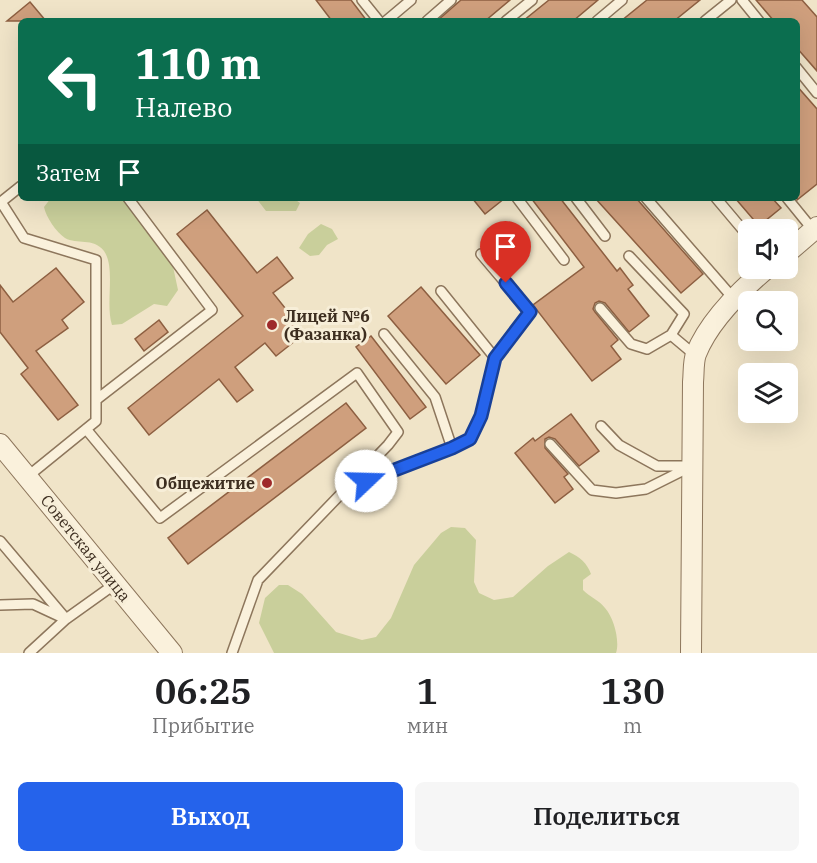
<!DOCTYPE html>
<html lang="ru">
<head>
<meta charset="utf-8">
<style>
	:root { --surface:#fff; --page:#f6f6f6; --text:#202124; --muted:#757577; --accent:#2563eb }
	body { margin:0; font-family:"IBM Plex Serif",serif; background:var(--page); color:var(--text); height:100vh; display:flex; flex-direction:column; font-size:22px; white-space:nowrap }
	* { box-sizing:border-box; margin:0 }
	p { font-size:20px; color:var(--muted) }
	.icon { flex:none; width:33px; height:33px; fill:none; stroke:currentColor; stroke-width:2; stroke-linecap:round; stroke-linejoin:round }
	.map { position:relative; height:653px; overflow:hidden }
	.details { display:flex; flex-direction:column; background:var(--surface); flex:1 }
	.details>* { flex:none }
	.hud { position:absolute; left:18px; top:18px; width:782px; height:183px; border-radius:9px; box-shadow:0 6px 24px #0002; background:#0b6e4f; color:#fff; overflow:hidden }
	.controls { position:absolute; left:738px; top:219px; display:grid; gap:12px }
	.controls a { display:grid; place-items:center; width:60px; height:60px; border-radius:9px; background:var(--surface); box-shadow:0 6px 24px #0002; font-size:30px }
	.pin { position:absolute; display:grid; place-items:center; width:51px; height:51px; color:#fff; margin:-62px -26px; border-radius:50% 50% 50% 0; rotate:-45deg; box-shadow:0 0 6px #0007 }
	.pin .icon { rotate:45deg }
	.me { position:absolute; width:66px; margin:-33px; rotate:69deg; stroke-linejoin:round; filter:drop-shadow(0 0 4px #0008) }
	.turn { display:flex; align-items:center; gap:21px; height:126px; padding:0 18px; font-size:27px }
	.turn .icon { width:78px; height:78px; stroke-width:2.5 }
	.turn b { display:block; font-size:42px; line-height:51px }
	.then { display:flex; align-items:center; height:57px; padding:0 18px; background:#0003; gap:12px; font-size:22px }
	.eta { display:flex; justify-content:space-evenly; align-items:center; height:102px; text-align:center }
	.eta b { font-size:36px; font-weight:600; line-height:42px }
	.cta { display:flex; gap:12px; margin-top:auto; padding:12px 18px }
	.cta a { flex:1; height:69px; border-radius:9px; background:var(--accent); color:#fff; font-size:24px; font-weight:600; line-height:69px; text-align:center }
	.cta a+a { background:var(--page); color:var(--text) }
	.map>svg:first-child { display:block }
	.green { fill:#c9cf9b }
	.building { fill:#cf9f7d; stroke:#8d5f41; stroke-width:1.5 }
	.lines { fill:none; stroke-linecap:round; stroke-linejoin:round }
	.lane-casing { stroke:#8d765c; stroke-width:12 }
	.street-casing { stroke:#8d765c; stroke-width:22 }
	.lane { stroke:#faf1dc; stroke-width:9 }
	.street { stroke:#faf1dc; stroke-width:20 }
	.route-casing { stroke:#184099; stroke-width:15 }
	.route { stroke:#2563eb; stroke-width:10 }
	.poi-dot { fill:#9e2a2b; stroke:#f7eed8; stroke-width:2 }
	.labels { text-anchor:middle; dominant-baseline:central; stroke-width:6; stroke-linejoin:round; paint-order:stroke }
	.poi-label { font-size:16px; font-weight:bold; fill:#3d2e20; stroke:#f7eed8; text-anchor:start }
	.street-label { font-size:16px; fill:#3d2e20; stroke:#f7eed8 }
</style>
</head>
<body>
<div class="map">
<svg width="817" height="653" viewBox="0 0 817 653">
	<rect width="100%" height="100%" fill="#f0e4c8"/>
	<!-- green -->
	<path class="green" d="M51,198H122L172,262L178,290L167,306L154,304L122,324L112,325C105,304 116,268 104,251C93,237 77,245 65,238C56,232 46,217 44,207Z
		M256,198H293L300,203L296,211H266Z
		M321,224L332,229L338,239L327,245L319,255L310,256L299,248L308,234Z
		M451,527L465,528L476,540L474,582L479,593L494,600L513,597L548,566L569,552C580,557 587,563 591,574L583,580V590C590,597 599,600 605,608C614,618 620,641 616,653H274L259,623L265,598L279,585H288L302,594L336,632L362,640L376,637L391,618L414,565L441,533Z"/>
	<!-- building -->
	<path class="building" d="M316,0H351L367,21H332Z
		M461,0H510L485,21H437Z
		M549,0H598L573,21H523Z
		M647,0H700L674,21H621Z
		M756,0H802L817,17V71L796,47V21H774Z
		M30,2L46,21H7Z
		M796,85L817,109V184L797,200Z
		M472,198H505L485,214Z
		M531,198H560L617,271L620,268L633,285L628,289L649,316L629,332L605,303L599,301L595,303L593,309L595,312L618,340L611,346L621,359L592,381L533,305L584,267Z
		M595,198H636L703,274L681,293Z
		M735,198H772L781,208L759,226Z
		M207,210L257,273L277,257L293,278L273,293L305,333L276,356L265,343L235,367L253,390L237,402L219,379L149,435L128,408L243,316L177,234Z
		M56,268L84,302L62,320L68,328L36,351L78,405L58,420L21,374L28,368L0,332V285L13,302Z
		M421,287L480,355L446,384L388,316Z
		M159,320L168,332L144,351L135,339Z
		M371,336L426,407L410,419L356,347Z
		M346,403L366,428L188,564L168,538Z
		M571,414L599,451L579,466L555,439L549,437L545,439V448L568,474L564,477L573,489L555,503L515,453L533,438L535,441Z"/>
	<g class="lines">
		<defs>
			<path id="lane" d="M362,0L379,21
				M742,0L759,21
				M386,21L411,0
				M427,21L451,0
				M506,21L532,0
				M597,21L622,0
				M705,21L731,0
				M796,67L817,93
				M21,186L1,202L24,238L96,260V421L27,477
				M517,198L564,260
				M576,198L605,236
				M646,198L733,298
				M716,198L748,236
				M787,198L813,230
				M629,256L684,314L671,335L696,356
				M441,291L495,358
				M600,308L631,344L647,349L671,335
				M96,400L212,310L128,198
				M601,426L619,445L657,466H689
				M86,429L160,518L357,373L398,432L388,445L258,580L232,653
				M550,444L592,490L616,493L646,489L692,466
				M452,448L470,439L481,416L495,358L530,312L481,254
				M347,488L452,448L435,397L384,334
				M0,541L66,619
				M0,605L33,604L61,617
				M29,653L66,619L115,584"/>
			<path id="street" d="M788,252L817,227
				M0,444L172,653
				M691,653L693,382C694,373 693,362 696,354C709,321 741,290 767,268"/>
		</defs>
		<!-- lane casing -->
		<use href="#lane" class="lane-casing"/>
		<!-- street casing -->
		<use href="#street" class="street-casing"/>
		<!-- lane -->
		<use href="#lane" class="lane"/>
		<!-- street -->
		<use href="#street" class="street"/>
	</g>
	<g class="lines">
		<defs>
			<path id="route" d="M366,481L452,448L470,439L481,416L495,358L530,312L506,283"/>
		</defs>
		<!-- route casing -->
		<use href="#route" class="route-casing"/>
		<!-- route -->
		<use href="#route" class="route"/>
	</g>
	<!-- markers -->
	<g class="poi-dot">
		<circle cx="272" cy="325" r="6"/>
		<circle cx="267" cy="483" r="6"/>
	</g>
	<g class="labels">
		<!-- poi labels -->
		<g class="poi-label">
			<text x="284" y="316">Лицей №6<tspan x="284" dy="18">(Фазанка)</tspan></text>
			<text x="255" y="483" text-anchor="end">Общежитие</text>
		</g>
		<!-- street labels -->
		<g class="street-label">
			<text transform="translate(86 548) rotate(51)">Советская улица</text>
		</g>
	</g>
</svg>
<div class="controls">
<a><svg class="icon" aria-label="sound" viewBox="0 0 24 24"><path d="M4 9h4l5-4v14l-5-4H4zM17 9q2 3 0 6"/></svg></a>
<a><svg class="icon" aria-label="search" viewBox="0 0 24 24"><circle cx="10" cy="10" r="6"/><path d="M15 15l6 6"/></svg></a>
<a><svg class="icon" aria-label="layers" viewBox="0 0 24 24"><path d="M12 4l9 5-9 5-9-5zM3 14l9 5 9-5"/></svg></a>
</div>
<div class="pin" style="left:506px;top:283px;background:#d93025"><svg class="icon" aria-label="arrive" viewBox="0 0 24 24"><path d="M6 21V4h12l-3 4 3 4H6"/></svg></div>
<svg class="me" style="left:366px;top:481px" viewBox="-20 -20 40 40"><circle r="19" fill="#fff"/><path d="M0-13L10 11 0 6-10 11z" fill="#2563eb"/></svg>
<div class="hud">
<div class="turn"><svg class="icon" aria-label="left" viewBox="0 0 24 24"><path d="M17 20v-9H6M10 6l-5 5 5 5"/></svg><div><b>110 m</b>Налево</div></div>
<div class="then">Затем<svg class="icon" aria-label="arrive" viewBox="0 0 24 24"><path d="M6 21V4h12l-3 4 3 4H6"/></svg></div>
</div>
</div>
<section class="details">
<div class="eta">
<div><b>06:25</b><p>Прибытие</p></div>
<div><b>1</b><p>мин</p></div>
<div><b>130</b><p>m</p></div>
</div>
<div class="cta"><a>Выход</a><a>Поделиться</a></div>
</section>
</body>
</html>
